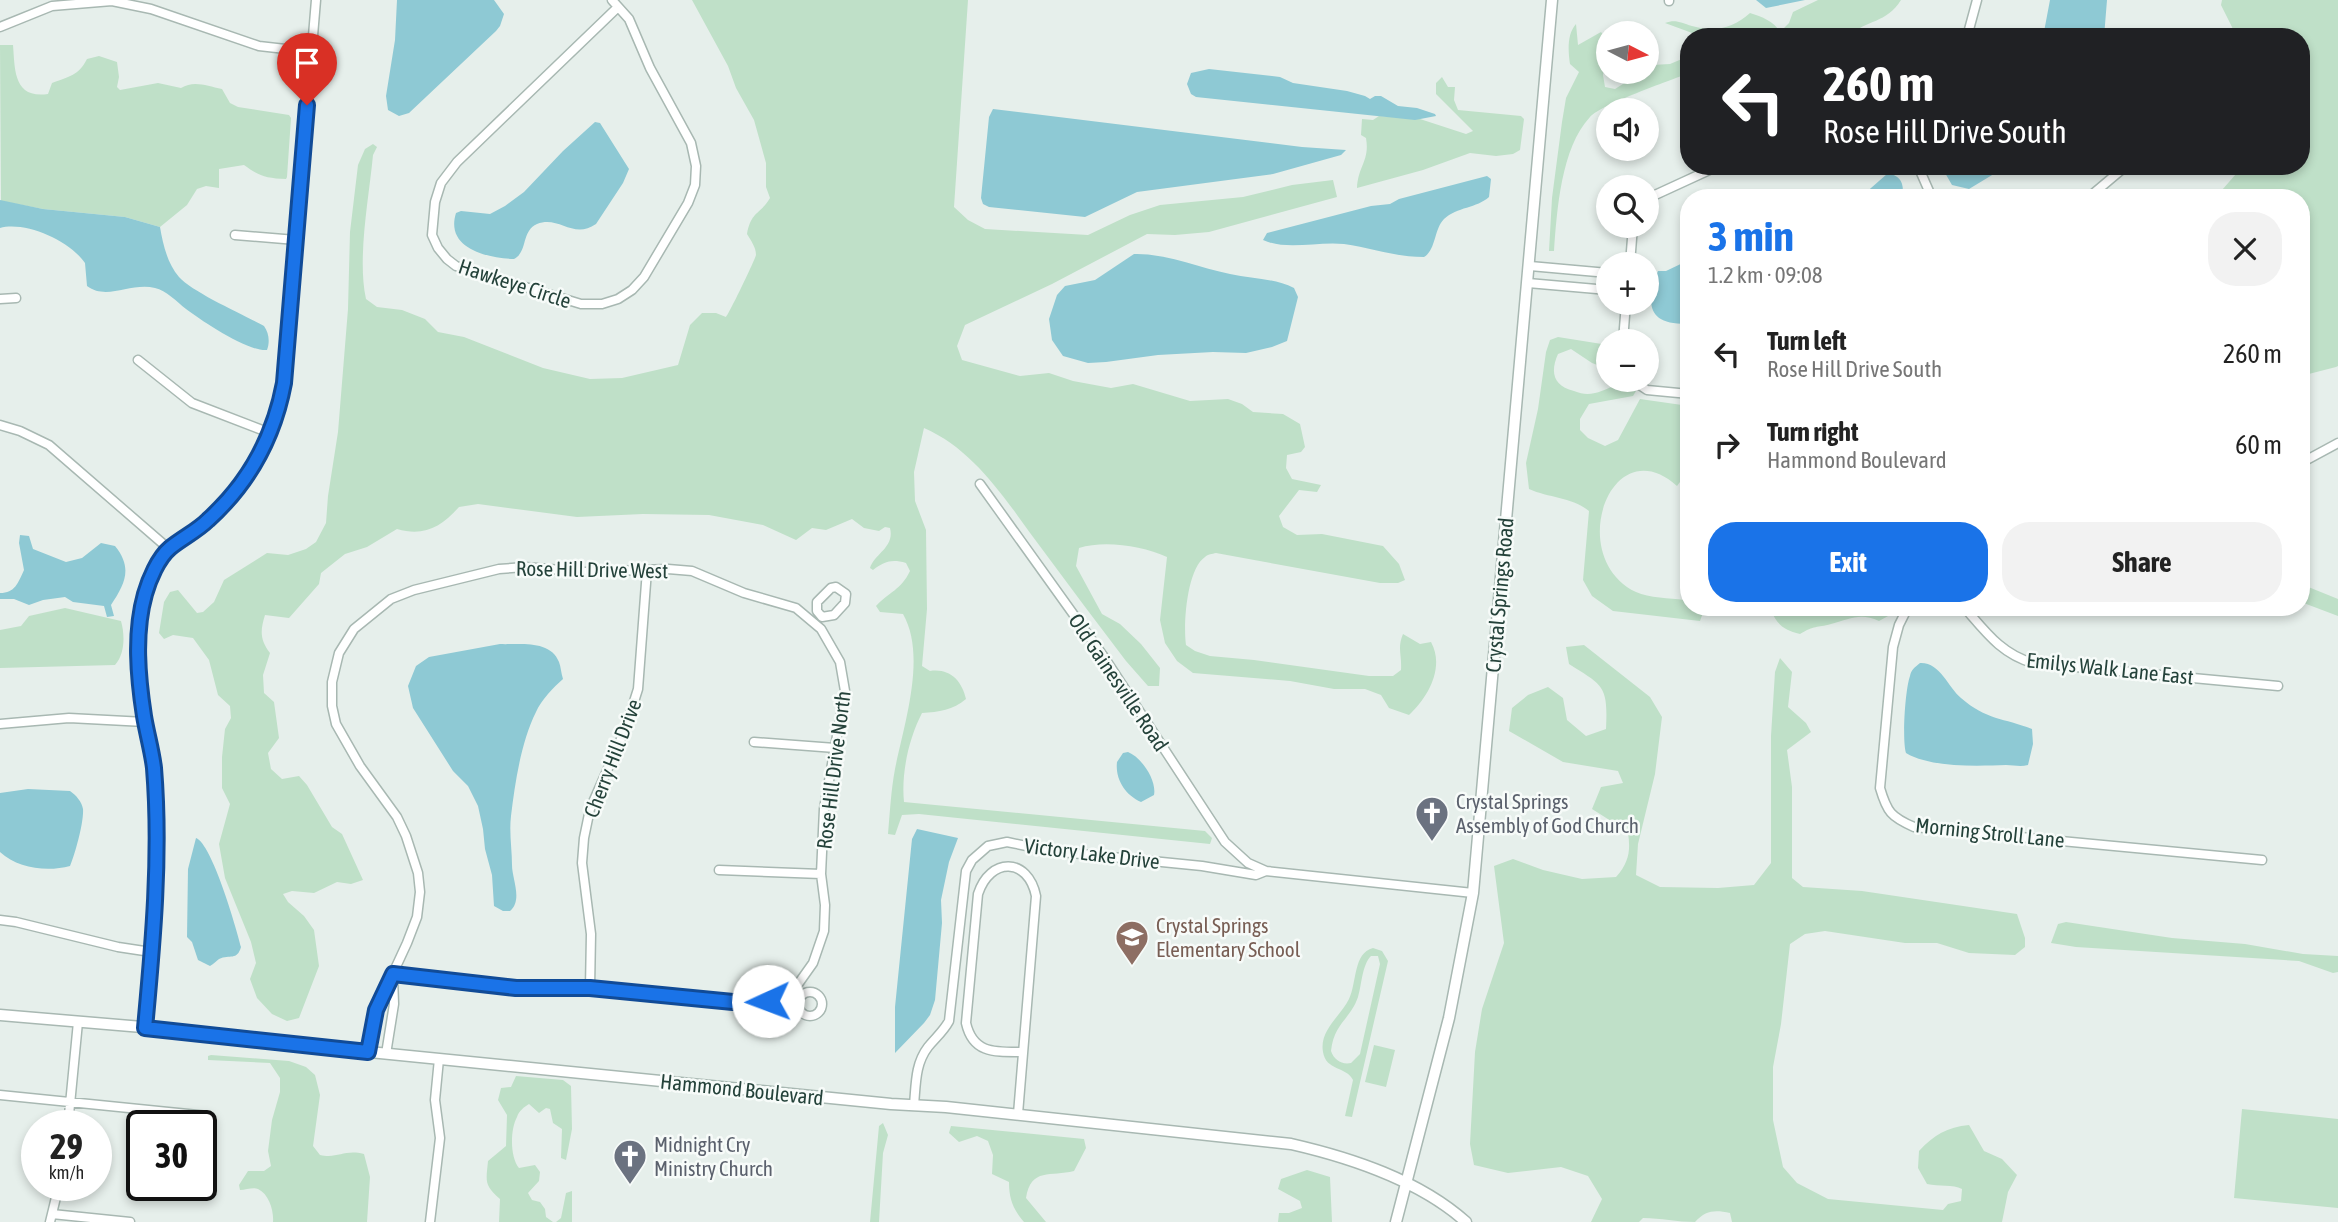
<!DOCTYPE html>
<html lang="en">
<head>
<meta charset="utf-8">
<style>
	:root { --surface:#fff; --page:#f2f2f2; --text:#222; --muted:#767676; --accent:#1a73e8 }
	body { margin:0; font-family:"Asap Condensed",sans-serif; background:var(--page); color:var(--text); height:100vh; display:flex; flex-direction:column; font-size:26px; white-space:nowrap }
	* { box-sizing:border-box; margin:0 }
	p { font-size:23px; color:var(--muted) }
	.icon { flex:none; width:38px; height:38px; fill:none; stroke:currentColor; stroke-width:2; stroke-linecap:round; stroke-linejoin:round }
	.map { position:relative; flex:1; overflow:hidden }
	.details { position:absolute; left:1680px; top:189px; width:630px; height:427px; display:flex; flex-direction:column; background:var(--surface); border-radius:28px; box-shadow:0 4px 10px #0003 }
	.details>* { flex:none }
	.top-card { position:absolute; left:1680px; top:28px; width:630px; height:147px; border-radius:28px; box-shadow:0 4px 10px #0003; background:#202124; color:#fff; overflow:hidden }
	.needle { width:46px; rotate:96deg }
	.buttons { position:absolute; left:1596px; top:21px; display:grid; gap:14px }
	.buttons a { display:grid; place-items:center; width:63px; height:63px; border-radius:50%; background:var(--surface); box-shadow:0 4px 10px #0003; font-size:35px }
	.speed { position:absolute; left:21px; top:1110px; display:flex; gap:14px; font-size:35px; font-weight:700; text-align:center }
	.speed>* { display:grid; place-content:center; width:91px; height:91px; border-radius:50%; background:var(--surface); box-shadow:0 4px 10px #0003; line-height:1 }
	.speed small { font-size:18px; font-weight:400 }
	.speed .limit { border:4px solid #111; border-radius:10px; background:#fff; color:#111 }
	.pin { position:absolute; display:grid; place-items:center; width:60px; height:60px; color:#fff; margin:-72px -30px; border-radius:50% 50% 50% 0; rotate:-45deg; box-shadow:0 0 7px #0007 }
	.pin .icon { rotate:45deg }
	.me { position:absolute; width:77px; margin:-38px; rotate:268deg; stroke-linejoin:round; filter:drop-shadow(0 0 5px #0008) }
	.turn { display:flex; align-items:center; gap:24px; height:147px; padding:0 28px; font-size:32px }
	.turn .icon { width:91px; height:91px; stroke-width:2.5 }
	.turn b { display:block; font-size:49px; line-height:60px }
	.round { display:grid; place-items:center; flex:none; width:74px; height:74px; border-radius:28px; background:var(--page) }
	.overview { display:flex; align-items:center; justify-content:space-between; height:119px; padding:0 28px }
	h1 { font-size:42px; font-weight:700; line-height:52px; color:var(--accent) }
	.primary-button { display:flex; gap:14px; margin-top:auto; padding:14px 28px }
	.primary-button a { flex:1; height:80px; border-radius:28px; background:var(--accent); color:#fff; font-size:28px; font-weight:700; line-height:80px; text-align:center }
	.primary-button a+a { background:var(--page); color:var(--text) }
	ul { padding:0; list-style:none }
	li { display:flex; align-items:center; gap:21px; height:91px; padding:0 28px }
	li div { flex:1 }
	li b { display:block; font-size:26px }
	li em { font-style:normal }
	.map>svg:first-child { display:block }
	.green { fill:#bfe0c8; fill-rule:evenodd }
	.water { fill:#8ec9d4 }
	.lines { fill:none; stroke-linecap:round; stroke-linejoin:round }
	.minor-casing { stroke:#a8b8b2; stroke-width:11 }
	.tertiary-casing { stroke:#a8b8b2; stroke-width:13 }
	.minor { stroke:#fff; stroke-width:8 }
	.tertiary { stroke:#fff; stroke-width:10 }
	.route-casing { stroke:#114b97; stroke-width:18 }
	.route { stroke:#1a73e8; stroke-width:12 }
	.labels { text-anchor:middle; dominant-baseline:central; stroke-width:5; stroke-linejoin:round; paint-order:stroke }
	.street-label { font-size:21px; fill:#24423a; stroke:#f7fbf9 }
	.worship-label { font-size:21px; fill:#5b616d; stroke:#f7fbf9; text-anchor:start }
	.education-label { font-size:21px; fill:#785e54; stroke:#f7fbf9; text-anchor:start }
</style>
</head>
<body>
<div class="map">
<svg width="2338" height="1222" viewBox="0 0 2338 1222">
	<rect width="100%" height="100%" fill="#e6efeb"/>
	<!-- green -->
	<path class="green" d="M692,0H968L954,207L968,220L985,229L1088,235L1130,215L1160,205L1243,197L1292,185L1333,180L1337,197L1209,232L1175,235L1147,234L1052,284L965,325L957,346L962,360L1020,376L1049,373L1073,381L1111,388L1133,384L1190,401L1228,399L1242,404L1253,412L1283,414L1300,424L1305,447L1301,452L1287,455L1286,468L1292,479L1321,485L1317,492L1299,490L1279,516L1283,527L1297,535L1322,534L1383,546L1399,564L1405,580L1398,583H1380L1216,553C1212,554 1208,554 1205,557C1187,569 1183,624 1186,645L1195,651L1210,656L1254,660L1369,676H1393L1401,670C1402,655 1397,648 1403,634L1420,644L1431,642C1445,667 1428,698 1409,715L1389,708L1381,695L1365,689H1334L1290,681L1193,673L1177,661L1165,643L1160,620L1167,557C1142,546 1105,540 1079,548L1076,566L1102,614L1120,624L1141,644L1160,668L1159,686H1148L1126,661C1098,624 1070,587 1042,549C1008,504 977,451 924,428L914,472L915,501L926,530L927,609L922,666L930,671C950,668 962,681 966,699C953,710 939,712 922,713C909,738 901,773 904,802L1205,831L1212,838L1210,844L919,814L902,815L895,835L888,834C890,812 891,790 895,769C904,724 927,656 903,614L880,612L876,606C889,592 901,590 910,571L906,563C892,559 885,561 873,570L870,568C874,554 895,547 890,528L885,527L879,531L864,528L852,519L826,530L812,528L796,540L763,525L709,515L643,514L577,517L478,504L459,507C441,527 424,537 397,529L367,547L345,554L321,573L319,584L289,618L265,615C260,631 260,640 270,653L263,675L264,693L274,702L279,738L268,753L271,769L282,779L299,776L307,785L332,827L342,834L363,880L351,884L337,882L314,893L292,891L283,894L288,902L304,916L314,930L319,966L299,1018L287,1021L272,1014L257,998L250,979L256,963L251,942L225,878L219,844L230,804L222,788V757L225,729L231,718L230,706L218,695L209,660L193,638L173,635L164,639L159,633L164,602L170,592L178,590L197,613L203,612L214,602L224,580L267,553L288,555L306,549L316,542L326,523L328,496L338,432L348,309L350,232L358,165L365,149L373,144L377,147L373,155C369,198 357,258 366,299L377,307L402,310L425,319L438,332L464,337L543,368L590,379L622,378L678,365L690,325L702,313H716L726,317C729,314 755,260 756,255C756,247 751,241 747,234C751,211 760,215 770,198L766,187V163L754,120L736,88L728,66Z
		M1818,0H1901C1886,24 1867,19 1849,36L1835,31L1821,37H1703L1665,23C1676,19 1681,23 1692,26C1715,33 1733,28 1750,13C1762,17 1774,21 1780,32L1789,23L1793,12Z
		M2222,0H2338V366L2336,367L2301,376V198H2215L2243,166H2301V37H2237L2221,5Z
		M1576,24L1578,45L1601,32L1608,41L1603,75L1605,87L1615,89L1642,72H1647V68L1652,65L1670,64L1689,56V73C1669,81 1602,104 1590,117C1561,148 1557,210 1554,251H1549L1552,198L1562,122L1566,98L1579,72L1570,64C1568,51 1567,34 1576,24Z
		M0,45H13C15,69 13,99 48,94L52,83C70,76 78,76 87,59L99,56L117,62L119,77L117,87L120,90L158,83L181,88C194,80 207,86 222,89L230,103L238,107L289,115L291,118L287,177L286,179C266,178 259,176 244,165L219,169V188L206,186L197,189L187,205L160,227L125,217L43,209L1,201Z
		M1442,77L1448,87H1455L1454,100L1458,110L1521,116L1524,119L1520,150L1513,154L1496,156L1470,153L1423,170L1357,188C1358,166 1370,161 1366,138L1361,135L1362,119L1373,120L1379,116L1420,119L1466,134L1473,131L1436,94V83Z
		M1558,337L1608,345V369L1592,363L1571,349L1558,354C1550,372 1553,386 1574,391C1582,394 1587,395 1595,393C1605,391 1616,382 1627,385C1630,386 1633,389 1636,391L1633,396L1589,404L1580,419V430L1588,438L1605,446L1618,440L1640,399L1689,406V470L1677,486C1611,427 1564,557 1636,592C1649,598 1670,598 1684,600L1689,601V607H1705L1700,621L1613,611L1592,596L1583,580L1589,511C1572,497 1549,498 1529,489L1526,463L1538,409L1546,352L1550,340Z
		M2301,584L2338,599V616L2301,602Z
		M1776,607H1894L1890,615L1879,621C1860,612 1850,619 1831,624C1816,628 1815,625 1800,634C1784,630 1777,625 1771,610Z
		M65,608L121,621C125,635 125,654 115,665L0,668V630L21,626L29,616Z
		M1584,645L1650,697L1662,717L1655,774L1638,844L1636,875L1660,887L1718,888L1754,885L1771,863V736L1775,672L1780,658L1792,672L1788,707L1806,723L1811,732L1787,750L1792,787V878L1803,887L1862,891L2017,914L2025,938V947L2015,955L1969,953L1937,943H1905L1825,931L1805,934L1790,944L1781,1024L1773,1067V1120L1783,1167L1797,1183L1828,1199L1943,1210L1948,1204L1961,1201L1962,1189C1953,1184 1939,1187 1927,1184L1918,1168L1919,1151C1934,1135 1947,1127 1969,1125L1984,1151L2002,1159L2017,1175L2008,1192L2002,1222H1732L1730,1213C1715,1210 1706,1210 1695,1222C1677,1222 1661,1218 1643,1218L1639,1222H1591L1602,1199L1588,1176L1561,1167L1508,1173L1474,1165L1470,1144L1475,1052L1482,1009L1504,943L1494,866L1513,859L1543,870L1582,879L1616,877C1633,858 1630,844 1626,820L1611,821L1592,809L1601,787L1623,783L1618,771L1563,762L1509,731L1512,708L1528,695L1548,687L1563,698L1567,720L1586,736L1606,729C1608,686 1604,686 1569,664L1566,647Z
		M2066,922L2172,938L2245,944L2303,954L2338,956V972L2333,973L2299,961L2076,947L2051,943L2058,924Z
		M1373,948L1382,951L1388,961L1352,1117L1345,1116L1353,1080C1346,1066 1326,1071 1323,1052C1319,1030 1341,1016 1349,999C1357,983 1353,953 1373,948ZM1371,956H1378L1380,964L1360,1054L1351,1063C1342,1065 1334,1060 1331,1051C1334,1023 1350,1020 1358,997C1362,984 1362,965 1371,956Z
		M1374,1045L1395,1050L1386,1087L1365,1082Z
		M211,1055L289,1061L306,1067L315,1075L320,1095L313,1146L320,1155C338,1159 344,1149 364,1154L370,1177L367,1222H273C274,1211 269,1194 258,1189C253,1187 246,1190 240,1190L239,1185L248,1171H264L271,1166L268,1151L272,1120L280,1092V1078L270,1063L208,1060V1056Z
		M516,1076L563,1080L571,1086L572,1129L566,1160L561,1158L562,1129L553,1123L550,1109L546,1108L539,1113L529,1104C524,1107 519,1111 517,1117C510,1130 510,1157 519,1168L535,1165L540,1172L539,1181L528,1193L532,1200L540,1202L545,1209L546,1217L553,1222H499L500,1199C484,1185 486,1182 488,1161L506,1146L507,1115L498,1100L501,1088L511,1087Z
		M2242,1109L2338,1119V1208L2234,1198Z
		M883,1123L888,1135L883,1153L879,1222H870L879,1126Z
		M951,1126L1084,1139L1086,1148L1074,1171C1051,1177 1031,1167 1026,1198L1046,1222H1024C1013,1209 1009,1199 1009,1182L992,1174L993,1155L988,1141L977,1136L959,1142L949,1133Z
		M1307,1170L1330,1177L1332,1222H1278L1279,1213H1289L1302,1208L1300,1201L1278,1189L1281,1179Z
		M572,1191V1222H556L561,1218L566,1193Z"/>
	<!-- water -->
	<path class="water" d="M397,0H494L504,14L500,26L496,31L409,113L399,116L388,110L386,96L395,40Z
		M1756,0H1805L1766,8Z
		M2050,0H2107L2104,37H2043Z
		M1209,69L1280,77L1293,83L1347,91L1365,96L1370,99L1375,96H1381L1398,106L1417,108L1435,114L1436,116L1415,120L1196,97L1191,94L1187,84L1191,73Z
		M993,109L1302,147L1346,150L1341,155L1273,174L1137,192L1085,217L989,207L983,204L981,198L989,117Z
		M595,122L600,123L629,169L623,183L596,224C573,240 559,215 537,224C521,231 528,252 514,259C486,258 445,248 456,213L461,211L490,214L505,206L524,192L563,151Z
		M1941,166H2007L1969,189L1952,185Z
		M1887,174C1901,174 1905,185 1902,198H1856L1863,195Z
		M1487,176L1491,179L1489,197C1477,208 1457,207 1444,219C1434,229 1436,250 1424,257C1396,257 1371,248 1344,244C1318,241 1287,251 1263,240L1267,233L1371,206L1390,204L1399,199Z
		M0,200L43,209L125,217L160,227C163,244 167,263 179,277C192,292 244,315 264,326C269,333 270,342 267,350C248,352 202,321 186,309C177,302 166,290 155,288C131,282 107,301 87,286L85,263C70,241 26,221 0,228Z
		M1134,254C1166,253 1200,268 1230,274C1252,279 1274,278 1294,288L1298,297L1287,341L1272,347L1246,353L1213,352L1158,355L1106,362L1088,363L1063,356L1052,340L1049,319L1057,295L1065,286L1095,280Z
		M1689,260V324C1648,325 1645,306 1658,271H1666Z
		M20,535L29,536L33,549L66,562L82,558L101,543L115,546C133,568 125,584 111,605L114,616L107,617L104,606L73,602L65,597L43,600L29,605L14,599H0V593C15,593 18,583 24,570L19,543Z
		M500,644C518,645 550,639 559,662C561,667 561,673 563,679C554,687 541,700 536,712C521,742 515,783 511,816C509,832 512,849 512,865C512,879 523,900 510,911H503L494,906L492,875L485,849L483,829L478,806L468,786L453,771L413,708L408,686L416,666L429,657Z
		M1920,663C1940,662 1948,687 1961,698C1986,720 2004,718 2032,729L2033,744L2028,765C2020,767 2014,765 2006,765C1978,766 1931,768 1906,753C1902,740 1905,690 1910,676C1911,670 1915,667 1920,663Z
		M1128,752C1141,757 1157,780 1154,795L1141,802C1125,795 1115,779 1117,762L1123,753Z
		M28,789L70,791C76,795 82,802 83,809C84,822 75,854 70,866C48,872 18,869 0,852V793Z
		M917,829L958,838L949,862L941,900L942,923L935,1000L930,1015L924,1023L895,1053V1007L912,839Z
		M196,838C212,844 236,927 241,947C237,961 230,954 219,959C216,961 214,964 210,966L198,960L192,942L187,937L188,869Z"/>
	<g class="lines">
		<defs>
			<path id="minor" d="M612,0L629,19L650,68L691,143L696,166L695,185L688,203L644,277L632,290L618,299L602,304H581L456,266L447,259L438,248L432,235L435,202L441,183L457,162L618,7
				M1669,0V1
				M0,27L52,6L112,1L151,9L259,46L312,52
				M1967,37L1977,0
				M1918,166L1932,198
				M2088,198L2126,166
				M1647,202L1655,195L1718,166
				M235,235L296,240
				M1630,264L1633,226
				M1530,266L1608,273
				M1528,283L1608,290
				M0,299L16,298
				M1623,341L1626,303
				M138,360L192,403L270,433
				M1632,380L1647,390L1689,394
				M0,425L20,431L49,445L169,549
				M2301,463L2338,443
				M980,484L1104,657L1225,842L1248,863L1266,871
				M836,587L846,594L845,603L834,615L822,617L817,611V602L831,588Z
				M1908,607L1899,625L1893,647L1880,788C1887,812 1891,817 1914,827L2262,860
				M1964,607C1985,631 2001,654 2033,663L2278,686
				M0,724L69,718L145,722
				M754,742L835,748
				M719,870L821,874
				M0,920L16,922L118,947L151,952
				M590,988L591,934L582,863L584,838L590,809L625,730L638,689L647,570
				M798 1004a12 12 0 1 1 24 0a12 12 0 1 1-24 0Z
				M145,1028C152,943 161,854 154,768C152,750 147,734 144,716C139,677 134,633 145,594C149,579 158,559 170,548C182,538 197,531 208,520C248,483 274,436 284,383L316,0
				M368,1052L376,1010L407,943L417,917L420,892L418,873L406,836L397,817L360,766L336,724L332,706V682L339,653L354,629L391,599L414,590L499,569L525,567L585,572L668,569L692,571L744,593L796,608L821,629L840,662L845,691L824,809L821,874L825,905L824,931L813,963L796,987L768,1001L733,1002L590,988H516L393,974
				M386,1054L394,1004L393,977
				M0,1095L208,1116
				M914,1105C916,1084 915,1064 928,1047C936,1037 943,1032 949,1021L966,871L972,860L988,846L1007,842L1051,851L1202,866L1256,875L1266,871L1473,893
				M1018,1114L1036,896C1028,857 990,857 978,894L966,1023C973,1054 995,1052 1023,1052
				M68,1125L78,1022
				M52,1214L130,1222
				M50,1222L59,1185
				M430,1222L440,1138L435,1100L439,1059"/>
			<path id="tertiary" d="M0,1015L166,1029L249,1040L891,1104L946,1107L1291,1144C1352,1158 1419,1180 1466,1222
				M1396,1222L1449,1018L1473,893L1552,0"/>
		</defs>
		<!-- minor casing -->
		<use href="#minor" class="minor-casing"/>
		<!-- tertiary casing -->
		<use href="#tertiary" class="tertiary-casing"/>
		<!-- minor -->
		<use href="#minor" class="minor"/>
		<!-- tertiary -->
		<use href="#tertiary" class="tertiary"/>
	</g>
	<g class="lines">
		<defs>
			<path id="route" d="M307,105L284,383C274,436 249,483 208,520C197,531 182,538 170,548C158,558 149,580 145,594C134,633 138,677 144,716C147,734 152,751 154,768C161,854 153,943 145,1028L368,1052L376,1010L393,974L516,988H590L733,1002L768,1001"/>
		</defs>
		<!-- route casing -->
		<use href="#route" class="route-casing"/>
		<!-- route -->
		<use href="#route" class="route"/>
	</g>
	<!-- icons -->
	<defs>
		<symbol id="church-pin" viewBox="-11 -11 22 30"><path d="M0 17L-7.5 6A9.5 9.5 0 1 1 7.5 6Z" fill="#6b7280" stroke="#f7fbf9"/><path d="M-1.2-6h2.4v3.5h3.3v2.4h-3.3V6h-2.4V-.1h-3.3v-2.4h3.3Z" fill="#fff"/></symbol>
		<symbol id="school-pin" viewBox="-11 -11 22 30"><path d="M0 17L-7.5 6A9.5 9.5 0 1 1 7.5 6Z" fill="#8d6e63" stroke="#f7fbf9"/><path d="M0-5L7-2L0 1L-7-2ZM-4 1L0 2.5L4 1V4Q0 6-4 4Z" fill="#fff"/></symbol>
	</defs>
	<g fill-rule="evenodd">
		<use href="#church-pin" x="1413" y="794" width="38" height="52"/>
		<use href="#school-pin" x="1113" y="918" width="38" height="52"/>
		<use href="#church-pin" x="611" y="1137" width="38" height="52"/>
	</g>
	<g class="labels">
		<!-- street labels -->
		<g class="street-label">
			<text transform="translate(515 283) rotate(18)">Hawkeye Circle</text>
			<text transform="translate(592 569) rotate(1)">Rose Hill Drive West</text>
			<text transform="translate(1499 595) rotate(-85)">Crystal Springs Road</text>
			<text transform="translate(2110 668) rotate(6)">Emilys Walk Lane East</text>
			<text transform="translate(1119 682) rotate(56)">Old Gainesville Road</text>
			<text transform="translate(612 758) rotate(-69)">Cherry Hill Drive</text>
			<text transform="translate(833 770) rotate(-83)">Rose Hill Drive North</text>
			<text transform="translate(1990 832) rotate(6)">Morning Stroll Lane</text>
			<text transform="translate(1092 853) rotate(7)">Victory Lake Drive</text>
			<text transform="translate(742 1089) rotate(6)">Hammond Boulevard</text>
		</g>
		<!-- worship labels -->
		<g class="worship-label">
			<text x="1456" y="801">Crystal Springs<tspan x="1456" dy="24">Assembly of God Church</tspan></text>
			<text x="654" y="1144">Midnight Cry<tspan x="654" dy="24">Ministry Church</tspan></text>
		</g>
		<!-- education labels -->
		<g class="education-label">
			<text x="1156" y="925">Crystal Springs<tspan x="1156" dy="24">Elementary School</tspan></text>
		</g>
	</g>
</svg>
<div class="buttons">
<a><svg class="needle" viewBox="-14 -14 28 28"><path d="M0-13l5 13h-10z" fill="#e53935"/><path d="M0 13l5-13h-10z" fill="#767676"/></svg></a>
<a><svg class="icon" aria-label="sound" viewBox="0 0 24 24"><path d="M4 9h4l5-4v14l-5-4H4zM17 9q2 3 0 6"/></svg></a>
<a><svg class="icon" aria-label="search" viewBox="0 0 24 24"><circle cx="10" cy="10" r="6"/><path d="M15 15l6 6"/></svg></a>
<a>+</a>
<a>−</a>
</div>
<div class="speed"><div>29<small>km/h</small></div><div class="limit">30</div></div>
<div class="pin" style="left:307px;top:105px;background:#d93025"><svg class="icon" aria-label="arrive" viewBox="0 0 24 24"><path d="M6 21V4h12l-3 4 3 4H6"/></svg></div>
<svg class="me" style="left:768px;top:1001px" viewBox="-20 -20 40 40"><circle r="19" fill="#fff"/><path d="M0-13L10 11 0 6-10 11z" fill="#1a73e8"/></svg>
<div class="top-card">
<div class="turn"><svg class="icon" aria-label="left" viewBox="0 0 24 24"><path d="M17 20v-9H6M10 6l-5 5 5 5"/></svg><div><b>260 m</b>Rose Hill Drive South</div></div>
</div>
<section class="details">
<div class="overview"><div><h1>3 min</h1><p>1.2 km · 09:08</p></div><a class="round"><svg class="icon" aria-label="close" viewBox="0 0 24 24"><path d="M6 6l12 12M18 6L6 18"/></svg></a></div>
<ul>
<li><svg class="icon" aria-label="left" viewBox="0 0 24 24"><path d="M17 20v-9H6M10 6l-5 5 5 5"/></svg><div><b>Turn left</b><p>Rose Hill Drive South</p></div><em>260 m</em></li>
<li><svg class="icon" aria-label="right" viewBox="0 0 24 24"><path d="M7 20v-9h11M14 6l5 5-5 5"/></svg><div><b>Turn right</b><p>Hammond Boulevard</p></div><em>60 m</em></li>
</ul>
<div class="primary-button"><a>Exit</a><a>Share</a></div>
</section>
</div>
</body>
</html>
